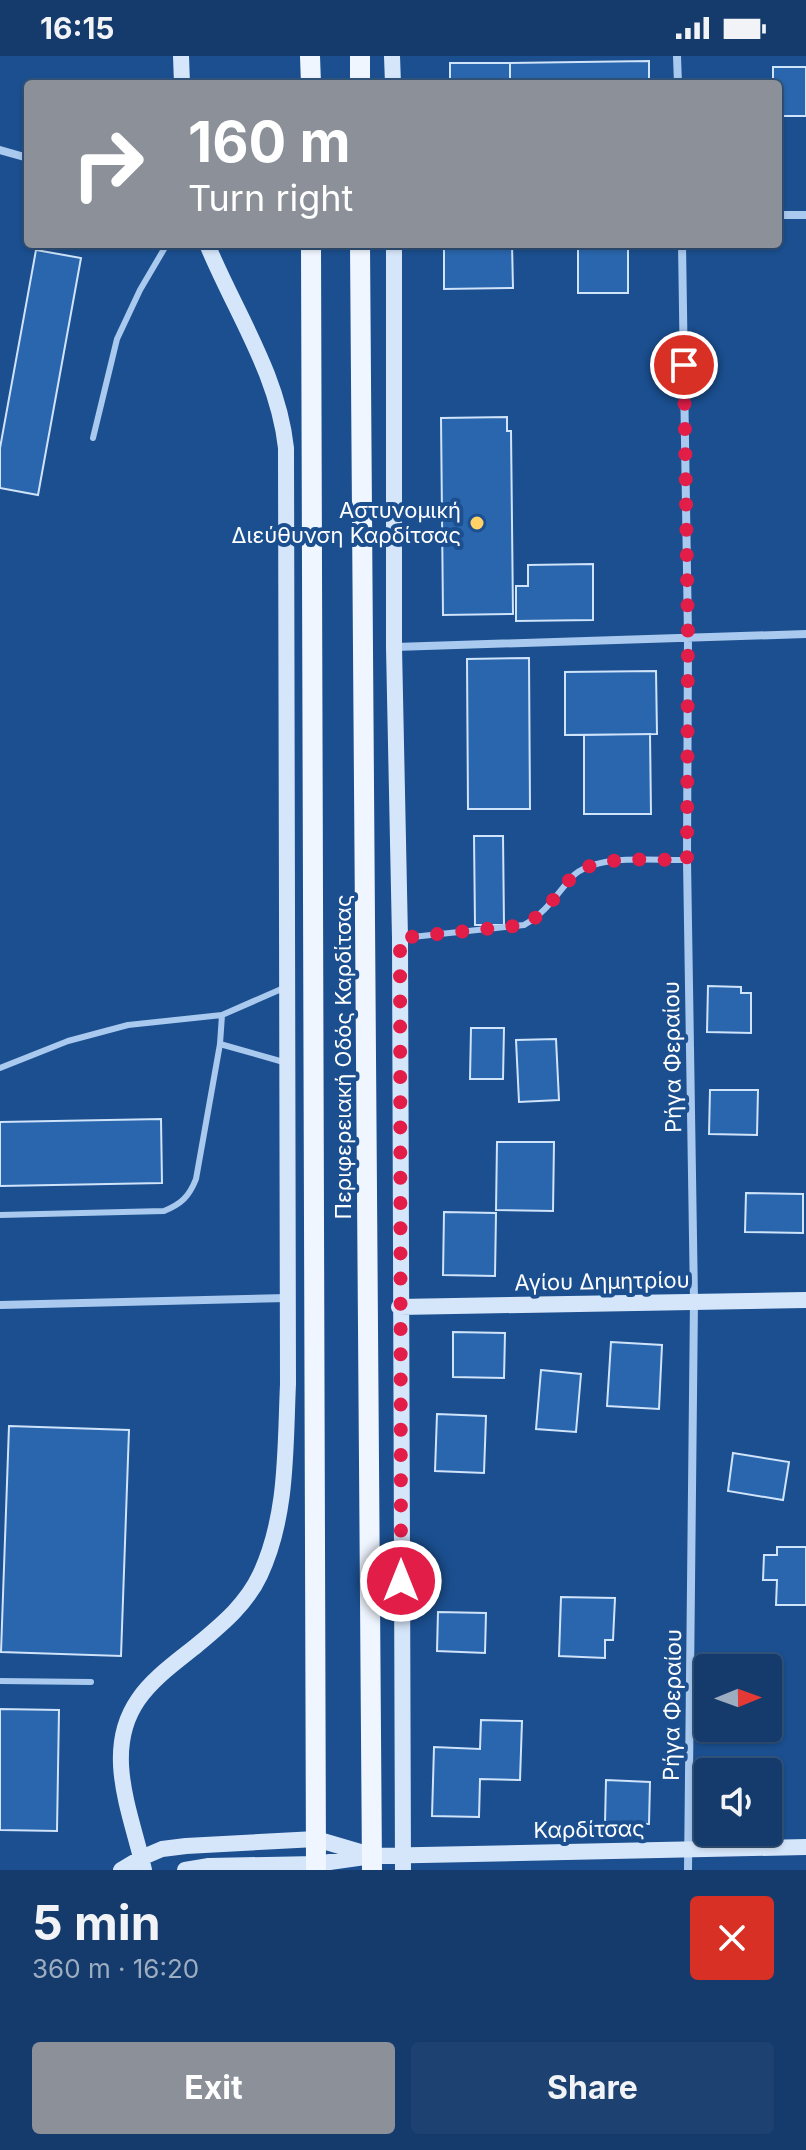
<!DOCTYPE html>
<html lang="en">
<head>
<meta charset="utf-8">
<style>
	:root { --surface:#143b6b; --page:#1d4271; --text:#f1f3f6; --muted:#9dadc1; --line:#33557e; --accent:#8c9099 }
	body { margin:0; font-family:Inter,sans-serif; background:var(--page); color:var(--text); height:100vh; display:flex; flex-direction:column; font-size:30px; white-space:nowrap }
	* { box-sizing:border-box; margin:0 }
	p { font-size:26px; color:var(--muted) }
	.icon { flex:none; width:44px; height:44px; fill:none; stroke:currentColor; stroke-width:2; stroke-linecap:round; stroke-linejoin:round }
	.map { position:relative; height:1814px; overflow:hidden }
	.side { display:flex; flex-direction:column; background:var(--surface); flex:1 }
	.side>* { flex:none }
	.hud { position:absolute; left:24px; top:24px; width:758px; height:168px; border-radius:8px; box-shadow:0 2px 6px #0004,0 0 0 2px var(--line); background:#8c9099; color:#fff; overflow:hidden }
	.needle { width:52px; rotate:89deg }
	.tools { position:absolute; left:694px; top:1598px; display:grid; gap:16px }
	.tools a { display:grid; place-items:center; width:88px; height:88px; border-radius:8px; background:var(--surface); box-shadow:0 2px 6px #0004,0 0 0 2px var(--line); font-size:40px }
	.pin { position:absolute; display:grid; place-items:center; width:68px; height:68px; color:#fff; margin:-34px; border:4px solid #fff; border-radius:50%; box-shadow:0 2px 8px #0007 }
	.me { position:absolute; width:88px; margin:-44px; rotate:0deg; stroke-linejoin:round; filter:drop-shadow(0 0 6px #0008) }
	.turn { display:flex; align-items:center; gap:28px; height:168px; padding:0 32px; font-size:36px }
	.turn .icon { width:104px; height:104px; stroke-width:2.5 }
	.turn b { display:block; font-size:56px; line-height:68px }
	.round { display:grid; place-items:center; flex:none; width:84px; height:84px; border-radius:8px; background:var(--page) }
	.summary { display:flex; align-items:center; justify-content:space-between; height:136px; padding:0 32px }
	h1 { font-size:48px; font-weight:700; line-height:60px }
	.button { display:flex; gap:16px; margin-top:auto; padding:16px 32px }
	.button a { flex:1; height:92px; border-radius:8px; background:var(--accent); color:#fff; font-size:32px; font-weight:700; line-height:92px; text-align:center }
	.button a+a { background:var(--page); color:var(--text) }
	.status { display:flex; justify-content:space-between; align-items:center; height:56px; padding:0 40px; background:var(--surface); direction:ltr }
	.status svg { height:22px; fill:currentColor }
	.map>svg:first-child { display:block }
	.building { fill:#2a66ad; stroke:#cfe3fa; stroke-width:2 }
	.lines { fill:none; stroke-linecap:round; stroke-linejoin:round }
	.lane { stroke:#a9c9ee; stroke-width:6 }
	.street { stroke:#a9c9ee; stroke-width:8 }
	.secondary { stroke:#d6e6fa; stroke-width:16 }
	.primary { stroke:#f0f6ff; stroke-width:20 }
	.route { stroke:#e11d48; stroke-width:14; stroke-dasharray:0 25.2 }
	.poi-dot { fill:#ffd166; stroke:#1b4f8f; stroke-width:3 }
	.labels { text-anchor:middle; dominant-baseline:central; stroke-width:8; stroke-linejoin:round; paint-order:stroke }
	.poi-label { font-size:22px; fill:#fff; stroke:#1b4f8f; text-anchor:end }
	.street-label { font-size:22px; fill:#fff; stroke:#1b4f8f }
</style>
</head>
<body>
<div class="status"><b>16:15</b><svg viewBox="0 0 49 12"><path d="M0 12V9h3v3zM5 12V6h3v6zM10 12V3h3v9zM15 12V0h3v12zM26 1h20v11H26zM47 4h2v5h-2z"/></svg></div>
<div class="map">
<svg width="806" height="1814" viewBox="0 0 806 1814">
	<rect width="100%" height="100%" fill="#1b4f8f"/>
	<!-- building -->
	<path class="building" d="M649,5V28H510V7Z
		M450,7H510V28H450Z
		M773,11H806V60H781V34H778V28H773Z
		M444,188H512L513,232L444,233Z
		M578,188H628V237H578Z
		M36,194L81,202L38,439L0,432V392Z
		M507,361V375H511L513,558L443,559L441,362Z
		M593,508V564L516,565V530H528V509Z
		M529,602L530,753H468L467,603Z
		M656,615L657,678L565,679V616Z
		M650,678L651,758H584V679Z
		M474,780H503L504,869H475Z
		M708,930L741,931V937H751V977L707,976Z
		M471,972H504L503,1023H470Z
		M556,983L559,1044L519,1046L516,984Z
		M710,1034H758L757,1079L709,1078Z
		M161,1063L162,1127L0,1130V1066Z
		M497,1086H554L553,1155L496,1154Z
		M746,1137L803,1138V1177L745,1176Z
		M444,1156L496,1157L495,1220L443,1219Z
		M453,1276L505,1277L504,1322L453,1321Z
		M611,1286L662,1289L659,1353L607,1350Z
		M541,1314L581,1318L576,1376L536,1373Z
		M437,1358L486,1360L484,1417L435,1415Z
		M9,1370L129,1374L121,1600L1,1596Z
		M733,1397L789,1406L783,1444L728,1435Z
		M777,1491H806V1549H776L777,1524H763L764,1499H777Z
		M561,1541L615,1542L613,1584H605V1602L559,1600Z
		M438,1556L486,1557L485,1597L437,1595Z
		M0,1653L59,1654L57,1775L0,1774Z
		M481,1664L522,1665L520,1724L480,1723L479,1761L432,1760L434,1691L480,1693Z
		M606,1724L650,1726L649,1768L605,1767Z"/>
	<g class="lines">
		<!-- lane -->
		<path class="lane" d="M93,382L117,283L140,234L167,188
			M403,882L524,869C545,858 556,839 572,821C595,797 654,805 687,804
			M220,988L287,1007
			M0,1012L68,985L128,969L222,959L286,931
			M0,1159L164,1155C181,1148 189,1141 196,1123L220,988L222,959
			M0,1625L91,1626"/>
		<!-- street -->
		<path class="street" d="M677,0L678,28
			M0,94L28,102
			M778,159H806
			M682,188L688,580L687,804L694,1244L688,1814
			M395,591L806,578
			M0,1249L287,1242"/>
		<!-- secondary -->
		<path class="secondary" d="M181,0L182,28
			M392,0L393,28
			M394,188V591L400,882L403,1814
			M399,1251L806,1244
			M121,1814L141,1802L162,1793L186,1790L316,1783L367,1798
			M144,1814C132,1759 102,1696 138,1644C152,1623 176,1606 196,1590C221,1569 246,1549 260,1519C288,1459 285,1392 288,1328L286,392C278,318 235,256 207,188
			M185,1814L209,1810L316,1808L372,1800L806,1791"/>
		<!-- primary -->
		<path class="primary" d="M310,0L311,28
			M360,0V28
			M311,188L316,1814
			M360,188L372,1814"/>
	</g>
	<g class="lines">
		<!-- route -->
		<path class="route" d="M401,1525L400,882L524,869C545,858 556,839 572,821C595,797 654,805 687,804L688,580L684,309"/>
	</g>
	<!-- markers -->
	<circle class="poi-dot" cx="477" cy="467" r="8"/>
	<g class="labels">
		<!-- poi labels -->
		<g class="poi-label">
			<text x="461" y="454">Αστυνομική<tspan x="461" dy="25">Διεύθυνση Καρδίτσας</tspan></text>
		</g>
		<!-- street labels -->
		<g class="street-label">
			<text transform="translate(343 1001) rotate(-90)">Περιφερειακή Οδός Καρδίτσας</text>
			<text transform="translate(672 1001) rotate(-91)">Ρήγα Φεραίου</text>
			<text transform="translate(602 1225) rotate(-1)">Αγίου Δημητρίου</text>
			<text transform="translate(672 1649) rotate(-89)">Ρήγα Φεραίου</text>
			<text transform="translate(589 1773) rotate(-1)">Καρδίτσας</text>
		</g>
	</g>
</svg>
<div class="tools">
<a><svg class="needle" viewBox="-14 -14 28 28"><path d="M0-13l5 13h-10z" fill="#e53935"/><path d="M0 13l5-13h-10z" fill="#9dadc1"/></svg></a>
<a><svg class="icon" aria-label="sound" viewBox="0 0 24 24"><path d="M4 9h4l5-4v14l-5-4H4zM17 9q2 3 0 6"/></svg></a>
</div>
<div class="pin" style="left:684px;top:309px;background:#d93025"><svg class="icon" aria-label="arrive" viewBox="0 0 24 24"><path d="M6 21V4h12l-3 4 3 4H6"/></svg></div>
<svg class="me" style="left:401px;top:1525px" viewBox="-20 -20 40 40"><circle r="17" fill="#e11d48" stroke="#fff" stroke-width="3"/><path d="M0-11L8 9 0 5-8 9z" fill="#fff"/></svg>
<div class="hud">
<div class="turn"><svg class="icon" aria-label="right" viewBox="0 0 24 24"><path d="M7 20v-9h11M14 6l5 5-5 5"/></svg><div><b>160 m</b>Turn right</div></div>
</div>
</div>
<section class="side">
<div class="summary"><div><h1>5 min</h1><p>360 m · 16:20</p></div><a class="round" style="background:#d93025;color:#fff"><svg class="icon" aria-label="close" viewBox="0 0 24 24"><path d="M6 6l12 12M18 6L6 18"/></svg></a></div>
<div class="button"><a>Exit</a><a>Share</a></div>
</section>
</body>
</html>
